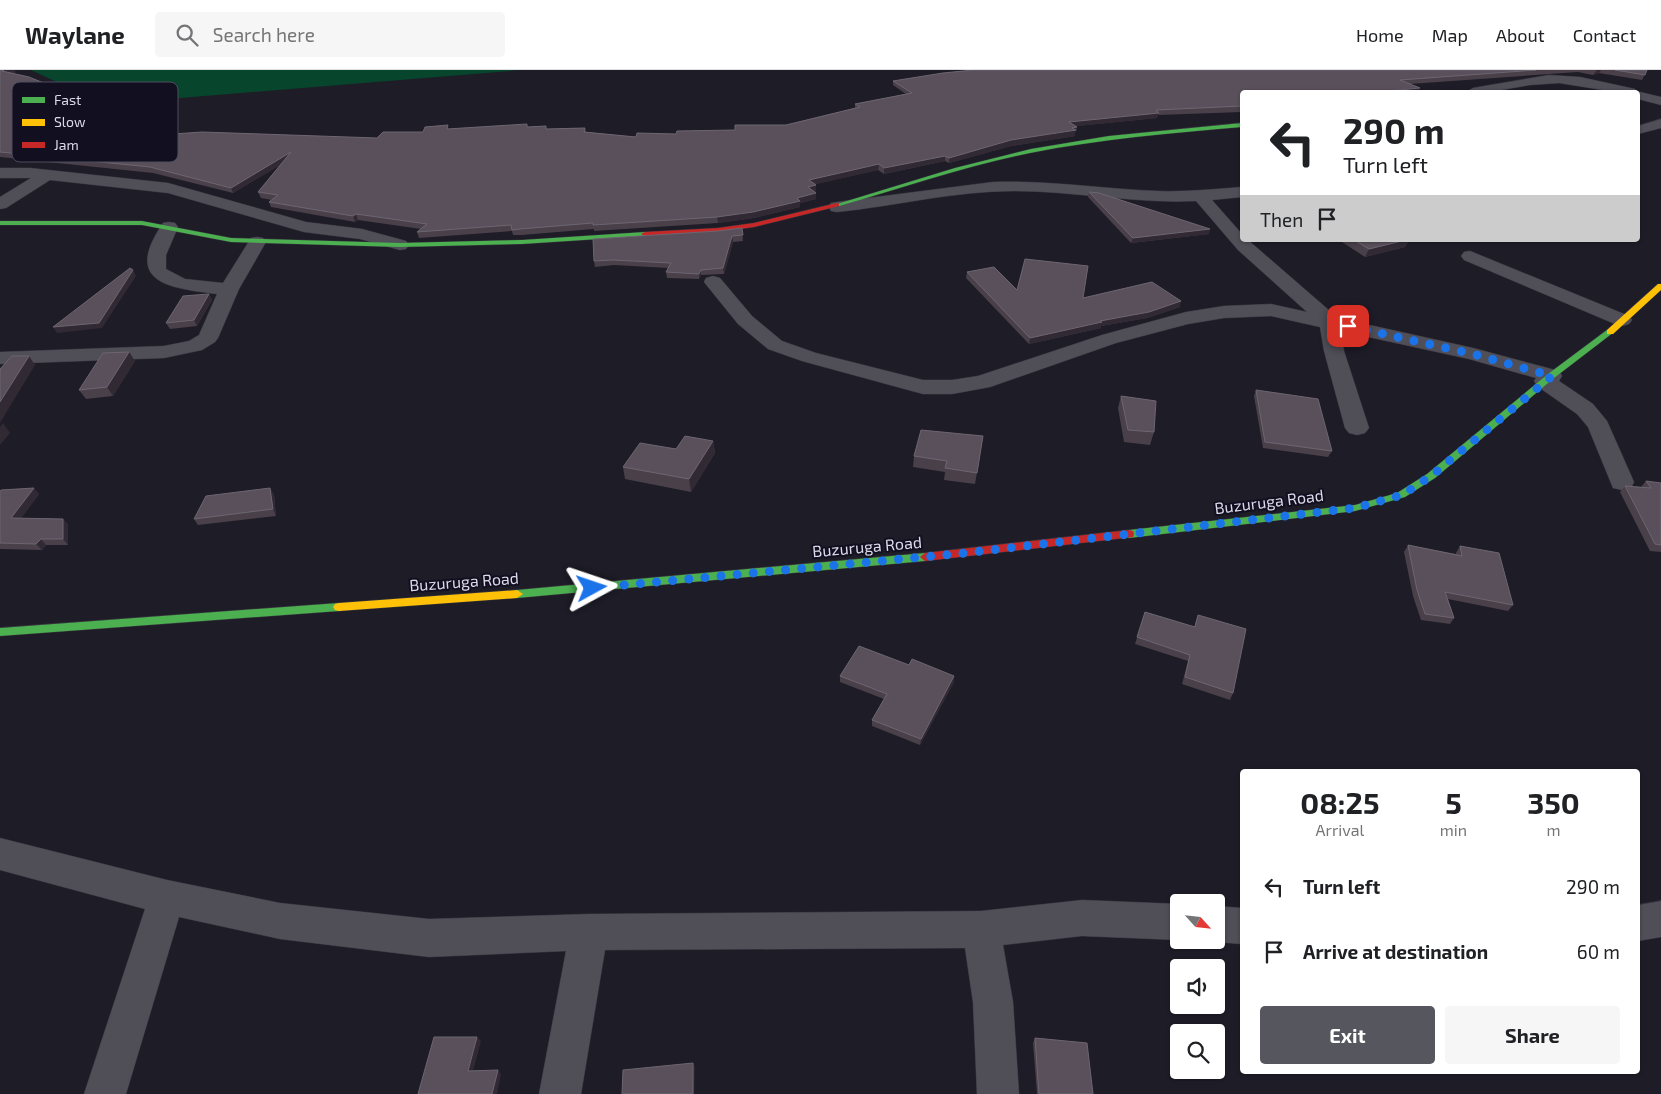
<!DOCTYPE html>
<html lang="en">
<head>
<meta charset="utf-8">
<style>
	:root { --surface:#fff; --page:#f6f6f6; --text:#202124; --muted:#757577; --line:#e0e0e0; --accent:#56575e }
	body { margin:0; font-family:"Exo 2",sans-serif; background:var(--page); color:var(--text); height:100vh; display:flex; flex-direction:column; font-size:19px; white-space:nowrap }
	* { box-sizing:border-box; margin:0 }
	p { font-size:16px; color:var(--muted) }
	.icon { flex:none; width:28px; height:28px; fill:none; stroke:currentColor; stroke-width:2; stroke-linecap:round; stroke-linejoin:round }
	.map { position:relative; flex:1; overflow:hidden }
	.side { position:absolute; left:1240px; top:699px; width:400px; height:305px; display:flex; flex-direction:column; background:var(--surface); border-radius:5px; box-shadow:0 1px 4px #0004 }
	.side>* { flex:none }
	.top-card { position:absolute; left:1240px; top:20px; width:400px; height:152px; border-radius:5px; box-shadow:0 1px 4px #0004; background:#fff; color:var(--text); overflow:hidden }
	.needle { width:32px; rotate:117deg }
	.buttons { position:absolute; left:1170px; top:824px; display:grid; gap:10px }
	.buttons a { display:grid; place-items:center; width:55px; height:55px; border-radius:5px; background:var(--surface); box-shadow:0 1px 4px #0004; font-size:25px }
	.pin { position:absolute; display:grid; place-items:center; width:42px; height:42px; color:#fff; margin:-21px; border-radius:10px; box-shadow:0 2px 8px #0006 }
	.me { position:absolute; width:55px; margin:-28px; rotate:85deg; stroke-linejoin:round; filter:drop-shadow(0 0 4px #0008) }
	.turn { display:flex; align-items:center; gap:18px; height:105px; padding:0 20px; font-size:22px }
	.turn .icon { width:65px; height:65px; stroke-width:2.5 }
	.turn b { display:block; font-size:35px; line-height:42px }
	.then { display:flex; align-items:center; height:48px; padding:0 20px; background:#0003; gap:10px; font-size:19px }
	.eta { display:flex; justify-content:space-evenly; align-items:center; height:85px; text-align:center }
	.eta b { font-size:30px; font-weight:700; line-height:35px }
	.action { display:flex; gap:10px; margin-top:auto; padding:10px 20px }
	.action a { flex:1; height:58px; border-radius:5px; background:var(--accent); color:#fff; font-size:20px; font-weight:700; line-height:58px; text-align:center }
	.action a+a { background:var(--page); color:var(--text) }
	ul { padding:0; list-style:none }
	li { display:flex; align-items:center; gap:15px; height:65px; padding:0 20px }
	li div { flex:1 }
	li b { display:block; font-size:19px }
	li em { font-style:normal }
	header { display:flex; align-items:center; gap:30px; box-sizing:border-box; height:70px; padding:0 25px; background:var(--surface); border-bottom:1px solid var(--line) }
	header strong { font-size:24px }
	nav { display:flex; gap:28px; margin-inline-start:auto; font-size:18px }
	.search { width:350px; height:45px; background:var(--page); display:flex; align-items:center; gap:12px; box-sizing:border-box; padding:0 18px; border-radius:5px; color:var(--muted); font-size:19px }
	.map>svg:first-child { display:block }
	.forest { fill:#07462c }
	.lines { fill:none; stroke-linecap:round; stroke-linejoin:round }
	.street-casing { stroke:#37363e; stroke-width:1 }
	.fast-casing { stroke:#37363e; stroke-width:1 }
	.slow-casing { stroke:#37363e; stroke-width:1 }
	.jam-casing { stroke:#37363e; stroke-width:1 }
	.street { fill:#504f58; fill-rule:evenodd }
	.fast { fill:#4caf50; fill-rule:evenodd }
	.slow { fill:#ffc107; fill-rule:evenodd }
	.jam { fill:#c62828; fill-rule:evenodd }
	.wall { fill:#49404a }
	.shaded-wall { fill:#312a35 }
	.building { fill:#59505b; stroke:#6d6671 }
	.route { stroke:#1a73e8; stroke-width:9; stroke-dasharray:0 16.2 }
	.labels { text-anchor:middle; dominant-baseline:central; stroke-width:4; stroke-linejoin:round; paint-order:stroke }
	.street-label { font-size:16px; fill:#dbdae8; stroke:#120f21 }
	.key { fill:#120f21; stroke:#4e4c5d; stroke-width:1 }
	.key-label { font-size:14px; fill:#dbdae8 }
</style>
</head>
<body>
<header>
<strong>Waylane</strong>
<div class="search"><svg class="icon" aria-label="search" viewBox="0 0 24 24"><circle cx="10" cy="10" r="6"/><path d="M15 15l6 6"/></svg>Search here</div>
<nav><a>Home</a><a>Map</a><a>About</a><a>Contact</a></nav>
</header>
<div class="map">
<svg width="1661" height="1024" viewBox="0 0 1661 1024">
	<rect width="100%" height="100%" fill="#1e1c27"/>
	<!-- forest -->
	<path class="forest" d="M31,0H521L143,31L61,14Z"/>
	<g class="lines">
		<defs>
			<path id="street" d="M1549,5L1580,7L1635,19L1636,21L1661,27V35L1638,29V22H1615L1559,13L1530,15L1490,22H1466L1473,18Z
				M1661,49V58L1638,64V56Z
				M0,98H30L168,113L306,152L362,159L406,171L409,175L406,179L400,180L360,169L304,162L168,123L50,110L6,138L0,139V127L31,108H0Z
				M993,112C1048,110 1103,119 1158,121C1187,122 1214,119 1242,117V127L1212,130L1242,164V170H1248L1338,248L1473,278L1559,301L1562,306L1559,311L1593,334L1607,351L1634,412L1631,418L1622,420L1613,418L1588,357L1577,344L1537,316L1534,311L1536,308L1469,289L1341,261L1344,281L1369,358L1365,363L1357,365L1349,363L1345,358L1324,281L1320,257L1271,246L1224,248L1188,254L1116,273L990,317L952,324H923L802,291L768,279L738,254L704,212L706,208L713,206L720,208L752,246L782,271L816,283L923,310H952L978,306L1102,265L1186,242L1224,236L1271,234L1307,242L1238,180L1196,131C1135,134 1075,121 1014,121C954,121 896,136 837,142L831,141L829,137L831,133L837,132Z
				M169,152L175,153L178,157L166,185V199L185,209L223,213L251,168L257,167L263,168L266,172L239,219L218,268L215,272L202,280L164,288L0,294V282L164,276L189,271L199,265L217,224C169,218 122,213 163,153Z
				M1470,181L1629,246L1632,250L1629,254L1622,256L1615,254L1464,190L1461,186L1464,182Z
				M0,768L167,810L280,833L429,849L589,844L981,841L1082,830L1179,834V870L1082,866L1003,875L1013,932L1019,1024H977L973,932L965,878L605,880L581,1024H539L566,881L429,887L280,869L179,847L126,1024H84L145,839L0,800Z
				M1661,831V867L1638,871V835Z
				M1216,836L1242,838V874L1216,872L1210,870H1216Z"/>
			<path id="fast" d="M1242,53V57C1171,63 1100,69 1030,83C965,96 903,118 839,136L834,135L955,98L1031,79L1109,66Z
				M0,151H142L231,168L400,173L522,170L645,162L649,164L645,166L522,174L400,177L231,172L142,155H0Z
				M1607,260H1610L1614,262L1554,308L1435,408L1405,427L1355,441L1129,468L1124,464L1129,460L1355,435L1397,423L1427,404L1548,304Z
				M925,483L930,487L925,491L517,528L511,524L517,520Z
				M339,533L343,534L345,537L343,540L339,541L0,566V558Z"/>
			<path id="slow" d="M1658,214H1661V220L1613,264H1607V260Z
				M517,520L523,524L517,528L339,541L335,540L333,537L335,534L339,533Z"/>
			<path id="jam" d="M837,133L839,134V136L754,157L718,162L645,166L641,164L645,162L718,158L754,153Z
				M1129,460L1133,461L1134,464L1133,467L925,491L920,487L925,483Z"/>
		</defs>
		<!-- street casing -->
		<use href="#street" class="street-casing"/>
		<!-- fast casing -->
		<use href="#fast" class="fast-casing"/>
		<!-- slow casing -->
		<use href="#slow" class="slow-casing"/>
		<!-- jam casing -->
		<use href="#jam" class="jam-casing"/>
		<!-- street -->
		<use href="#street" class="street"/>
		<!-- fast -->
		<use href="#fast" class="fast"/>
		<!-- slow -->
		<use href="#slow" class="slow"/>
		<!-- jam -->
		<use href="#jam" class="jam"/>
	</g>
	<!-- wall -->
	<path class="wall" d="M0,0L16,2L12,3L88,31L146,42L148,48L91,70L377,68L450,59L528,57L547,59L585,58L586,62L636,67L735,60L786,55L855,38V34L906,24L893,15V11L973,0H1647L1642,10L1599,3L1593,5L1578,2L1410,14L1242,22V42L1158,45L1157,48L1076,56L1077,57L1076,62H1075V66L1011,76L949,93L945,91L884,104L878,100L815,114L816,121L814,122L816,129L800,133V137L754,148L718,153L594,161V159L522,165H513L512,161L419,168L417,162L421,159L358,150L355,152L271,137L269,132L272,130L261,128L258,122L280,95L233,123L153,103L0,87Z
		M1089,122L1209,164L1131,173L1088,127Z
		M742,158L743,171L733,172L724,204L701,205L699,209L667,208L666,202L668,198L614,195L595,197L594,191L718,161Z
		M1339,170H1409L1405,177L1365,187Z
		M967,202L1017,220L1083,228L1180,237L1147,248L1101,256V258L1029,274L966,208Z
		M209,224L212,230L197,256L170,259L166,253Z
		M129,282L135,291L113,326L86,329L79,320Z
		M1256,320L1332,381L1328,387L1263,378L1254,326Z
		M1121,326L1154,362L1150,375L1124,372L1118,338Z
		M983,366L975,414L944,410L945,402L913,397L914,386Z
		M713,371L715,383L691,422L625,409L623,397L676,379Z
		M1646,411L1661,413V482L1650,481L1620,422L1625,416L1641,417Z
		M270,418L274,425L276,446L198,455L194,449Z
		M0,422L39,424L21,448L63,449L68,455V475H46L42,480L0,479Z
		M1408,475L1456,484V483L1460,476L1513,535L1508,541L1448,529L1454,548L1450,554L1421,550L1413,526L1404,482Z
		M1145,542L1194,557L1198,545L1233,623L1230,630L1182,614L1188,591L1135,574Z
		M909,595L954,606V612L920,675L872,656V650L884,629L840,612V606Z
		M1035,968L1093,1024H1037L1033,973Z"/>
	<!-- shaded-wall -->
	<path class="shaded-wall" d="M4,0H14L16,2L5,5L2,1Z
		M1597,0H1601L1599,3L1593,5L1596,1Z
		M1420,18L1418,22H1379Z
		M146,42L148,48L74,77L71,71Z
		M1159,43L1157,48L1068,57L1069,52Z
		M1077,57L1076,62H1075V66L1011,76L949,93V88L1011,70Z
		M291,82L293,88L233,123L231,118Z
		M945,86V91L884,104V98Z
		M879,94L878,100L809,116V110Z
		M816,115V121L808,123V117Z
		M816,123V129L800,133V137L754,148L718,153L717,147Z
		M356,144L358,150L355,152L353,146Z
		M1210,159L1209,164L1131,173L1133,168Z
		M732,166L733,172L724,204L723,198Z
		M1406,170H1409L1405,177L1365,187L1369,179Z
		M133,200L136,206L102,258L57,263L53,257Z
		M701,200V205L699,209V204Z
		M209,224L212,230L197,256L194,250Z
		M1181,231L1180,237L1147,248L1101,256V258L1029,274L1030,268Z
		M129,282L135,291L113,326L107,317Z
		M29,286L35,295L0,353V332Z
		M3,353L10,363L0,375V357Z
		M713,371L715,383L691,422L689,409Z
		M34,418L39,424L17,454L11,448Z
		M270,418L274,425L276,446L273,439Z
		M63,449L68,455V475L63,469Z
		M41,469L46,475L42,480L36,474Z
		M954,606V612L920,675L921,669Z
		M477,967L481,971L472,1005L468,1001Z
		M693,993L695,997L694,1024H693Z
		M498,1000L501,1004L497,1024H492Z"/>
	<!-- building -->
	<path class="building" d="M0,0H4L2,1L29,7L88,31L146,42L71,71L202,62L377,68L383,62H423L425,57L448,55L447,59L527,54V57L546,56V59L585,58L584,62L636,67L637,63L676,64L677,61L735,60V55H786L860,37L855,34L912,23L893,11L943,3L973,0H1536L1400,10L1420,18L1379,22H1242V36L1156,40L1159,43L1069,52L1077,57L1072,58L1076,60L1011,70L949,88L945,86L884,98L879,94L809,110L816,115L808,117L816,123L797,128L800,131L753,142L717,147L593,155V153L520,159L512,160L511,155L417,162L427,154L356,144L353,146L269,132L278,125L258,122L291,82L231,118L150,97L0,82Z
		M1615,0H1647L1645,5Z
		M1089,122L1099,123L1210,159L1133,168Z
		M742,158L743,165L732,166L723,198L701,200L699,204L666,202L671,193L613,190L594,191L593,169L718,161Z
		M1354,170H1406L1369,179Z
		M1025,189L1088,196L1083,228L1152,212L1181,231L1149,242L1100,251L1102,252L1030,268L967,202L994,197L1017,220Z
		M130,198L133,200L99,253L53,257Z
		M209,224L194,250L166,253L183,226Z
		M129,282L107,317L79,320L103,283Z
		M12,286H29L0,332V299Z
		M1256,320L1318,329L1332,381L1265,372Z
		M1121,326L1156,331L1154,362L1128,360Z
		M921,360L983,366L977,403L945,398L947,391L914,386Z
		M685,366L713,371L689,409L623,397L640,373L676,379Z
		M1646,411L1661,413V475L1655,474L1625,416L1651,418Z
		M34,418L11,448L63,449V469H41L36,474L0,473V422L1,420Z
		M270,418L273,439L194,449L206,426Z
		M1408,475L1462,486L1460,476L1499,483L1513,535L1445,522L1454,548L1425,544L1417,520Z
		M1145,542L1195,557L1198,545L1246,559L1233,623L1185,607L1190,585L1137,567Z
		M859,576L909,595L912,589L954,606L921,669L872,650L887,624L840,606Z
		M434,967H477L468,1001L498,1000L492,1024H418Z
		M1035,968L1087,973L1093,1024H1039Z
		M693,993V1024H622L623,1000Z"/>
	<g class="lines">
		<!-- route -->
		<path class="route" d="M592,518L956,484L1355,438L1402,425L1431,406L1552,306L1473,284L1348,256"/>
	</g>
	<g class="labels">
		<!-- street labels -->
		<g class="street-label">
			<text transform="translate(1269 431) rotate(-7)">Buzuruga Road</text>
			<text transform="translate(867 476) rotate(-5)">Buzuruga Road</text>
			<text transform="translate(464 511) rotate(-4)">Buzuruga Road</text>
		</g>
	</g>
	<!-- legend -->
	<rect x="12" y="12" width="166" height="80" rx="8" class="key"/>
	<rect x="22" y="27" width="23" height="6" fill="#4caf50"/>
	<rect x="22" y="49" width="23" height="7" fill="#ffc107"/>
	<rect x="22" y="72" width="23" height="6" fill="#c62828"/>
	<g class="key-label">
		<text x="54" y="35">Fast</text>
		<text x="54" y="57">Slow</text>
		<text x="54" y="80">Jam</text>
	</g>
</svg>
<div class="buttons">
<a><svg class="needle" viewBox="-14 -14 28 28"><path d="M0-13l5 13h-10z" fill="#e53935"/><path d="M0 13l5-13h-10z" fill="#757577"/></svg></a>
<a><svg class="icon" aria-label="sound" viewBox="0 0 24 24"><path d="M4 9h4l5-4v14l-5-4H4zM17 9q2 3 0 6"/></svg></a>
<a><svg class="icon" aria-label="search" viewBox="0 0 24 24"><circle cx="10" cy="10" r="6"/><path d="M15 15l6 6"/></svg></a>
</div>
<div class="pin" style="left:1348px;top:256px;background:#d93025"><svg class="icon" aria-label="arrive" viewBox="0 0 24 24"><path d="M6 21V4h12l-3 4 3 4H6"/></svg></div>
<svg class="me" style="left:592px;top:518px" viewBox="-20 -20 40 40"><path d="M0-17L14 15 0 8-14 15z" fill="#1a73e8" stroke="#fff" stroke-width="4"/></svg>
<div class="top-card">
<div class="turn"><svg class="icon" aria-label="left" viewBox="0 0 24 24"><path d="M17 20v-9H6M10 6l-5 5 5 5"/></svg><div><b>290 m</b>Turn left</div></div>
<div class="then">Then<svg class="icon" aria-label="arrive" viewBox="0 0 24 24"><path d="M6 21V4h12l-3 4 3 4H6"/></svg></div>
</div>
<section class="side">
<div class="eta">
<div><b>08:25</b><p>Arrival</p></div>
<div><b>5</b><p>min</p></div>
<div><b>350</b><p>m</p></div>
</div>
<ul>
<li><svg class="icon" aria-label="left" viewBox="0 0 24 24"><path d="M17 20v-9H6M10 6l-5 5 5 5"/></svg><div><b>Turn left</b></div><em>290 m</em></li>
<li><svg class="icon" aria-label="arrive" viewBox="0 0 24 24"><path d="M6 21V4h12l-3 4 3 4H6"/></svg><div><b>Arrive at destination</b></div><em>60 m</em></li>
</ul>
<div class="action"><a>Exit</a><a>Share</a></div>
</section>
</div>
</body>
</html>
